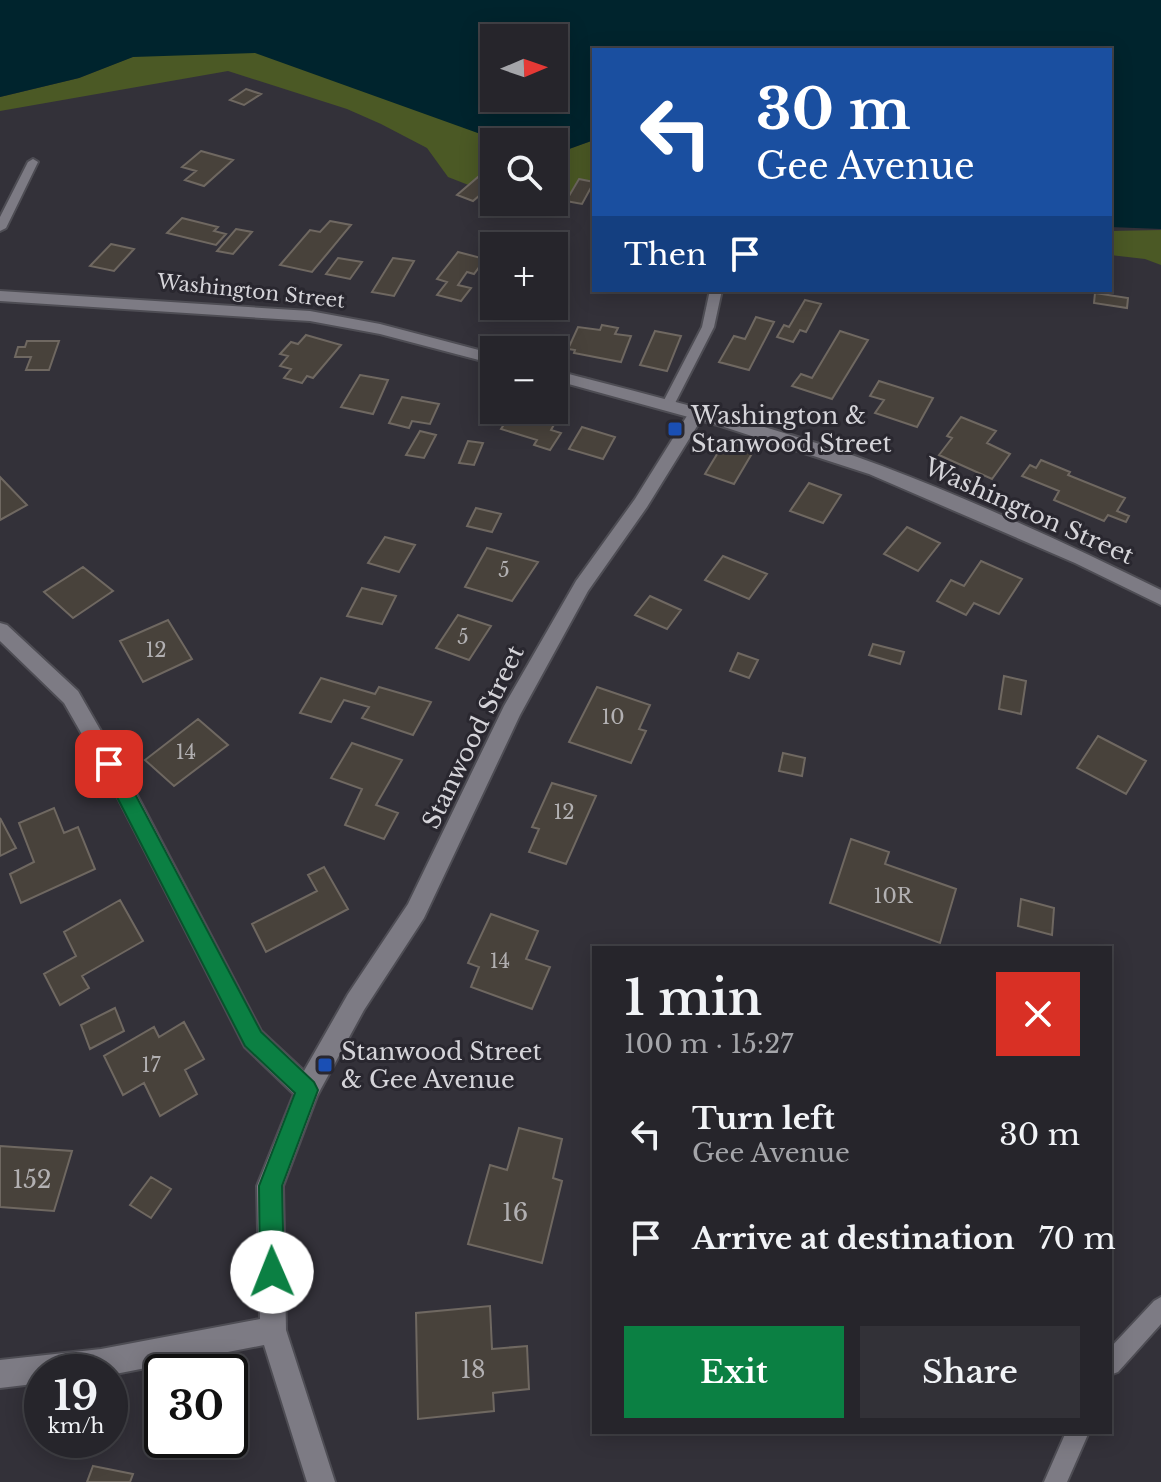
<!DOCTYPE html>
<html lang="en">
<head>
<meta charset="utf-8">
<style>
	:root { --surface:#26252b; --page:#323137; --text:#f1f3f6; --muted:#a4a5a9; --line:#424247; --accent:#0b8043 }
	body { margin:0; font-family:"Libre Baskerville",serif; background:var(--page); color:var(--text); height:100vh; display:flex; flex-direction:column; font-size:30px; white-space:nowrap }
	* { box-sizing:border-box; margin:0 }
	p { font-size:26px; color:var(--muted) }
	.icon { flex:none; width:44px; height:44px; fill:none; stroke:currentColor; stroke-width:2; stroke-linecap:round; stroke-linejoin:round }
	.map { position:relative; flex:1; overflow:hidden }
	.panel { position:absolute; left:592px; top:946px; width:520px; height:488px; display:flex; flex-direction:column; background:var(--surface); border-radius:0px; box-shadow:0 4px 20px #0003,0 0 0 2px var(--line) }
	.panel>* { flex:none }
	.guide { position:absolute; left:592px; top:48px; width:520px; height:244px; border-radius:0px; box-shadow:0 4px 20px #0003,0 0 0 2px var(--line); background:#1a4fa0; color:#fff; overflow:hidden }
	.needle { width:52px; rotate:88deg }
	.controls { position:absolute; left:480px; top:24px; display:grid; gap:16px }
	.controls a { display:grid; place-items:center; width:88px; height:88px; border-radius:0px; background:var(--surface); box-shadow:0 4px 20px #0003,0 0 0 2px var(--line); font-size:40px }
	.speed { position:absolute; left:24px; top:1354px; display:flex; gap:16px; font-size:40px; font-weight:700; text-align:center }
	.speed>* { display:grid; place-content:center; width:104px; height:104px; border-radius:50%; background:var(--surface); box-shadow:0 4px 20px #0003,0 0 0 2px var(--line); line-height:1 }
	.speed small { font-size:20px; font-weight:400 }
	.speed .limit { border:4px solid #111; border-radius:12px; background:#fff; color:#111 }
	.pin { position:absolute; display:grid; place-items:center; width:68px; height:68px; color:#fff; margin:-34px; border-radius:16px; box-shadow:0 4px 12px #0006 }
	.me { position:absolute; width:88px; margin:-44px; rotate:359deg; stroke-linejoin:round; filter:drop-shadow(0 0 6px #0008) }
	.turn { display:flex; align-items:center; gap:28px; height:168px; padding:0 32px; font-size:36px }
	.turn .icon { width:104px; height:104px; stroke-width:2.5 }
	.turn b { display:block; font-size:56px; line-height:68px }
	.then { display:flex; align-items:center; height:76px; padding:0 32px; background:#0003; gap:16px; font-size:30px }
	.round { display:grid; place-items:center; flex:none; width:84px; height:84px; border-radius:0px; background:var(--page) }
	.summary { display:flex; align-items:center; justify-content:space-between; height:136px; padding:0 32px }
	h1 { font-size:48px; font-weight:600; line-height:60px }
	.cta { display:flex; gap:16px; margin-top:auto; padding:16px 32px }
	.cta a { flex:1; height:92px; border-radius:0px; background:var(--accent); color:#fff; font-size:32px; font-weight:600; line-height:92px; text-align:center }
	.cta a+a { background:var(--page); color:var(--text) }
	ul { padding:0; list-style:none }
	li { display:flex; align-items:center; gap:24px; height:104px; padding:0 32px }
	li div { flex:1 }
	li b { display:block; font-size:30px }
	li em { font-style:normal }
	.map>svg:first-child { display:block }
	.green { fill:#4b5925 }
	.water { fill:#00242d; fill-rule:evenodd }
	.building { fill:#48423b; stroke:#6f6861; stroke-width:2 }
	.lines { fill:none; stroke-linecap:round; stroke-linejoin:round }
	.service-casing { stroke:#4e4d54; stroke-width:4 }
	.minor-casing { stroke:#4e4d54; stroke-width:4 }
	.secondary-casing { stroke:#4e4d54; stroke-width:4 }
	.service { fill:#7d7b84; fill-rule:evenodd }
	.minor { fill:#7d7b84; fill-rule:evenodd }
	.secondary { fill:#7d7b84; fill-rule:evenodd }
	.route { fill:#0b8043; stroke:#07532c; stroke-width:2 }
	.transit-dot { fill:#1a4fb4; stroke:#29272f; stroke-width:3 }
	.labels { text-anchor:middle; dominant-baseline:central; stroke-width:6; stroke-linejoin:round; paint-order:stroke }
	.far-street-label { font-size:20px; fill:#d5d4d9; stroke:#29272f }
	.number-label { font-size:20px; fill:#b2b0b2 }
	.poi-label { font-size:24px; fill:#d5d4d9; stroke:#29272f; text-anchor:start }
	.street-label { font-size:24px; fill:#d5d4d9; stroke:#29272f }
	.near-number-label { font-size:24px; fill:#b2b0b2 }
</style>
</head>
<body>
<div class="map">
<svg width="1161" height="1482" viewBox="0 0 1161 1482">
	<rect width="100%" height="100%" fill="#333139"/>
	<!-- green -->
	<path class="green" d="M253,49L509,142H494V195L448,177L427,148L381,124L347,109L228,71L0,111V97L79,78L145,52Z
		M594,140V191L554,193V147L569,149Z
		M1161,230V265L1145,259L1110,255V231Z"/>
	<!-- water -->
	<path class="water" d="M0,0H1161V229L1110,227V50H594V140L569,149L554,147V142L500,141L255,53L133,57L79,78L0,97ZM494,38H554V98H494Z"/>
	<!-- building -->
	<path class="building" d="M246,89L261,94L244,105L230,100Z
		M201,151L233,160L204,186L185,180L196,171L182,167Z
		M491,175L494,183L473,201L457,195L478,177L485,180Z
		M579,179L594,182L582,204L566,201Z
		M182,218L218,227L214,231L226,234L216,245L167,233Z
		M330,221L351,225L312,272L280,265L310,230L320,232Z
		M236,229L252,232L233,254L217,251Z
		M111,244L134,249L114,271L90,266Z
		M458,252L485,259L474,274L467,272L458,285L471,288L461,301L437,295L447,282L437,279Z
		M338,258L362,262L350,279L326,274Z
		M393,258L414,261L394,296L372,292Z
		M1095,293L1128,298L1127,308L1094,303Z
		M805,300L821,304L806,332L800,330L793,342L777,337L784,325L789,327Z
		M494,301V306H523L517,314L490,307Z
		M756,317L774,322L749,370L719,362L734,336L745,339Z
		M602,325L618,328L615,334L631,336L621,362L574,353L575,350L568,349L578,327L600,330Z
		M655,331L681,336L667,371L640,365Z
		M840,331L868,340L832,399L792,386L801,374L812,378Z
		M306,335L341,345L313,378L307,376L302,383L284,378L291,369L280,366L288,356L280,354L291,342L298,344Z
		M27,341H59L49,370H26L31,357H15L18,347H25Z
		M360,375L388,380L373,414L341,407Z
		M879,381L933,398L917,427L875,413L884,400L870,396Z
		M402,397L439,404L430,424L412,421L409,428L389,423Z
		M514,410H538L559,416L551,430L561,433L550,450L534,445L537,440L501,429Z
		M961,417L996,431L987,443L1010,454L992,479L939,455L952,438L947,436Z
		M582,427L615,437L603,459L569,449Z
		M420,431L436,435L424,458L406,455Z
		M468,441L483,443L474,465L459,463Z
		M725,441L754,450L734,484L705,474Z
		M1041,460L1070,472L1068,475L1125,498L1117,511L1129,516L1126,522L1108,515L1104,521L1054,500L1059,491L1022,476L1030,465L1036,468Z
		M0,477L27,505L0,520Z
		M809,483L841,495L823,523L790,511Z
		M476,508L501,514L492,532L467,526Z
		M907,527L940,543L918,571L884,554Z
		M385,537L415,545L399,572L368,563Z
		M487,548L538,562L512,601L465,587Z
		M723,556L767,574L749,599L705,580Z
		M981,561L1022,579L999,614L974,603L966,615L937,601L951,580L964,586Z
		M83,567L113,591L73,618L44,592Z
		M362,588L396,596L382,624L347,616Z
		M650,596L681,610L667,629L635,615Z
		M458,615L491,626L469,660L436,648Z
		M168,620L192,659L143,682L120,641Z
		M873,644L904,652L900,664L869,655Z
		M738,653L758,660L749,678L730,671Z
		M1004,676L1026,681L1021,714L999,709Z
		M321,678L375,694L379,687L431,702L413,735L362,718L369,707L344,700L331,722L300,713Z
		M597,687L650,705L639,729L646,731L631,763L569,742Z
		M198,719L228,745L174,786L145,760Z
		M1098,736L1146,761L1126,794L1077,768Z
		M352,743L402,760L376,805L398,813L384,839L345,825L362,789L331,778Z
		M783,753L805,758L802,776L779,771Z
		M552,783L596,796L566,864L529,852L539,829L532,827Z
		M54,808L64,833L78,827L95,869L21,903L10,874L34,862L19,823Z
		M0,818L16,848L0,856Z
		M851,839L889,852L885,864L956,889L940,943L830,903Z
		M324,867L348,909L266,952L252,924L317,891L308,875Z
		M1021,899L1054,908L1052,935L1018,926Z
		M120,900L143,941L82,976L89,988L60,1005L44,974L76,956L64,932Z
		M491,914L538,931L526,959L550,967L532,1009L471,987L479,967L468,963Z
		M115,1008L124,1031L90,1049L81,1025Z
		M184,1022L204,1059L185,1070L197,1094L160,1116L144,1083L123,1095L104,1056L154,1027L159,1037Z
		M519,1128L562,1139L553,1178L562,1181L542,1263L468,1244L490,1165L507,1170Z
		M0,1146L72,1151L54,1211L0,1207Z
		M151,1177L171,1189L151,1218L130,1205Z
		M490,1306L492,1349L527,1346L529,1389L493,1393L494,1411L418,1419L416,1313Z
		M93,1466L133,1474L130,1482H87Z"/>
	<g class="lines">
		<defs>
			<path id="service" d="M33,159L38,162L6,228L0,231V217L28,162Z
				M710,290H722L714,327L672,409H662L661,406L702,327Z
				M1161,1297V1324L1118,1372L1110,1375V1348L1154,1301Z
				M1066,1432H1089L1067,1482H1044Z"/>
			<path id="minor" d="M696,410L704,415L647,507L588,591L520,715L424,918L364,1010L317,1096L283,1186L286,1330L335,1482H307L264,1345L110,1375V1372H42V1383L0,1388V1360L101,1349L260,1319L257,1186L294,1094L245,1047L115,792L64,703L0,641V623L7,625L78,691L129,780L261,1031L304,1071L348,994L408,904L504,706L576,581L635,499L690,411Z"/>
			<path id="secondary" d="M0,291L310,311L380,324L494,354V364L380,334L310,321L0,301Z
				M554,370C663,399 776,426 882,466C977,502 1070,545 1161,590V605L1075,563L869,474L721,426L554,380Z"/>
		</defs>
		<!-- service casing -->
		<use href="#service" class="service-casing"/>
		<!-- minor casing -->
		<use href="#minor" class="minor-casing"/>
		<!-- secondary casing -->
		<use href="#secondary" class="secondary-casing"/>
		<!-- service -->
		<use href="#service" class="service"/>
		<!-- minor -->
		<use href="#minor" class="minor"/>
		<!-- secondary -->
		<use href="#secondary" class="secondary"/>
	</g>
	<!-- route -->
	<path class="route" d="M109,756L116,758L261,1032L314,1082L318,1090L282,1186L284,1272L280,1281L272,1284L263,1281L260,1272L259,1186L295,1093L245,1046L100,764Z"/>
	<!-- markers -->
	<g class="transit-dot">
		<rect x="667" y="421" width="16" height="16" rx="4"/>
		<rect x="317" y="1057" width="16" height="16" rx="4"/>
	</g>
	<g class="labels">
		<!-- far-street labels -->
		<g class="far-street-label">
			<text transform="translate(251 291) rotate(6)">Washington Street</text>
		</g>
		<!-- number labels -->
		<g class="number-label">
			<text x="504" y="570">5</text>
			<text x="463" y="637">5</text>
			<text x="156" y="650">12</text>
			<text x="613" y="717">10</text>
			<text x="186" y="752">14</text>
			<text x="564" y="812">12</text>
			<text x="893" y="896">10R</text>
			<text x="500" y="961">14</text>
			<text x="151" y="1065">17</text>
		</g>
		<!-- poi labels -->
		<g class="poi-label">
			<text x="691" y="415">Washington &amp;<tspan x="691" dy="28">Stanwood Street</tspan></text>
			<text x="341" y="1051">Stanwood Street<tspan x="341" dy="28">&amp; Gee Avenue</tspan></text>
		</g>
		<!-- street labels -->
		<g class="street-label">
			<text transform="translate(1029 511) rotate(24)">Washington Street</text>
			<text transform="translate(473 737) rotate(-64)">Stanwood Street</text>
		</g>
		<!-- near-number labels -->
		<g class="near-number-label">
			<text x="32" y="1179">152</text>
			<text x="515" y="1212">16</text>
			<text x="473" y="1369">18</text>
		</g>
	</g>
</svg>
<div class="controls">
<a><svg class="needle" viewBox="-14 -14 28 28"><path d="M0-13l5 13h-10z" fill="#e53935"/><path d="M0 13l5-13h-10z" fill="#a4a5a9"/></svg></a>
<a><svg class="icon" aria-label="search" viewBox="0 0 24 24"><circle cx="10" cy="10" r="6"/><path d="M15 15l6 6"/></svg></a>
<a>+</a>
<a>−</a>
</div>
<div class="speed"><div>19<small>km/h</small></div><div class="limit">30</div></div>
<div class="pin" style="left:109px;top:764px;background:#d93025"><svg class="icon" aria-label="arrive" viewBox="0 0 24 24"><path d="M6 21V4h12l-3 4 3 4H6"/></svg></div>
<svg class="me" style="left:272px;top:1272px" viewBox="-20 -20 40 40"><circle r="19" fill="#fff"/><path d="M0-13L10 11 0 6-10 11z" fill="#0b8043"/></svg>
<div class="guide">
<div class="turn"><svg class="icon" aria-label="left" viewBox="0 0 24 24"><path d="M17 20v-9H6M10 6l-5 5 5 5"/></svg><div><b>30 m</b>Gee Avenue</div></div>
<div class="then">Then<svg class="icon" aria-label="arrive" viewBox="0 0 24 24"><path d="M6 21V4h12l-3 4 3 4H6"/></svg></div>
</div>
<section class="panel">
<div class="summary"><div><h1>1 min</h1><p>100 m · 15:27</p></div><a class="round" style="background:#d93025;color:#fff"><svg class="icon" aria-label="close" viewBox="0 0 24 24"><path d="M6 6l12 12M18 6L6 18"/></svg></a></div>
<ul>
<li><svg class="icon" aria-label="left" viewBox="0 0 24 24"><path d="M17 20v-9H6M10 6l-5 5 5 5"/></svg><div><b>Turn left</b><p>Gee Avenue</p></div><em>30 m</em></li>
<li><svg class="icon" aria-label="arrive" viewBox="0 0 24 24"><path d="M6 21V4h12l-3 4 3 4H6"/></svg><div><b>Arrive at destination</b></div><em>70 m</em></li>
</ul>
<div class="cta"><a>Exit</a><a>Share</a></div>
</section>
</div>
</body>
</html>
